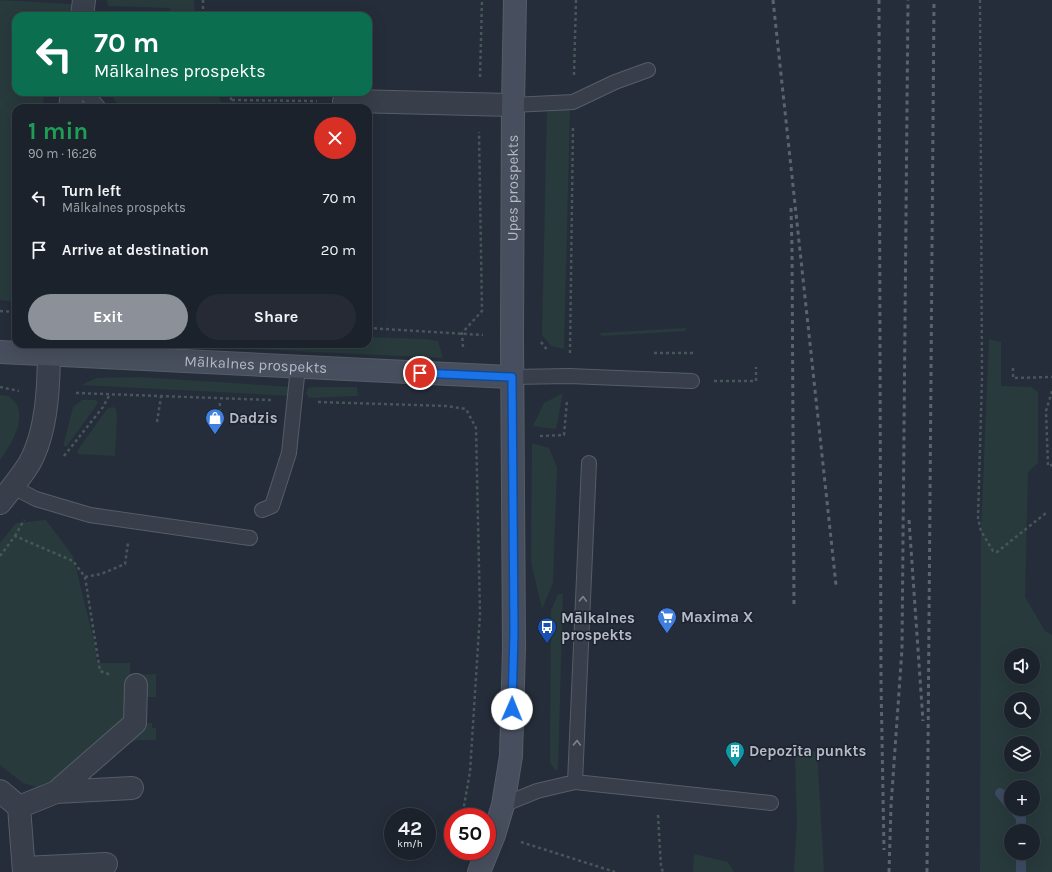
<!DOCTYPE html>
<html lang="en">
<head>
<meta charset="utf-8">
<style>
	:root { --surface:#1c222c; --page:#252a34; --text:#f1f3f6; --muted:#a0a4a9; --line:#3a3f48; --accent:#8c9099 }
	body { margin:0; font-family:Karla,sans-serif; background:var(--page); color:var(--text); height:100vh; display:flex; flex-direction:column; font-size:15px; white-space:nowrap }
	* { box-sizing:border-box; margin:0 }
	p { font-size:13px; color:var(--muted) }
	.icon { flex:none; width:22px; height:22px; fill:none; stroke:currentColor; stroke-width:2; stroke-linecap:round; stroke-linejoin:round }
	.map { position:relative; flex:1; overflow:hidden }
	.drawer { position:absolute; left:12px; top:104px; width:360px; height:244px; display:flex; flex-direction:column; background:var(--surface); border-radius:12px; box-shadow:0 4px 16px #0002,0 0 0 1px var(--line) }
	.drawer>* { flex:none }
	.banner { position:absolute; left:12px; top:12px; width:360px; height:84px; border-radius:12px; box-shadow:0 4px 16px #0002,0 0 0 1px var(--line); background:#0b6e4f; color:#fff; overflow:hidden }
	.buttons { position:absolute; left:1004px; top:648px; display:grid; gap:8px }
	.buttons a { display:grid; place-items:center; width:36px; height:36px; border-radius:50%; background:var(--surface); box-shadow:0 4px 16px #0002,0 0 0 1px var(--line); font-size:20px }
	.speed { position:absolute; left:384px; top:808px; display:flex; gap:8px; font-size:20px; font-weight:700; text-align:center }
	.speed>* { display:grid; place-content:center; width:52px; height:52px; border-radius:50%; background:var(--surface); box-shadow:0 4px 16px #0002,0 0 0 1px var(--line); line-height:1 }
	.speed small { font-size:10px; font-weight:400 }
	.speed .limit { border:6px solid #d22; background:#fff; color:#111 }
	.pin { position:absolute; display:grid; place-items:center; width:34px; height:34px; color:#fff; margin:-17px; border:2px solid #fff; border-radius:50%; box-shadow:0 1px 4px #0007 }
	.me { position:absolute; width:44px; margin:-22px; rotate:1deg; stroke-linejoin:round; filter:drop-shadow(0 0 3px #0008) }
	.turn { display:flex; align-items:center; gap:14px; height:84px; padding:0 16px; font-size:18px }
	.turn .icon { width:52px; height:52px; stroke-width:2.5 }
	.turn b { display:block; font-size:28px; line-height:34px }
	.round { display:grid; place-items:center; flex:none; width:42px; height:42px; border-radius:21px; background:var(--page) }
	.head { display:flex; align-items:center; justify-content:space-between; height:68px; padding:0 16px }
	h1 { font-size:24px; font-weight:700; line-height:30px; color:#1e9e55 }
	.button { display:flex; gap:8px; margin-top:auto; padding:8px 16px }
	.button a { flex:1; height:46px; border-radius:24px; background:var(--accent); color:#fff; font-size:16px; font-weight:700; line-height:46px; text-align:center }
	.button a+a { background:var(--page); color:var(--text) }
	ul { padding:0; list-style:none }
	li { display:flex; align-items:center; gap:12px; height:52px; padding:0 16px }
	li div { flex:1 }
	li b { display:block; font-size:15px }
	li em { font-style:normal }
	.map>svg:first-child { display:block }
	.green { fill:#283a3c; fill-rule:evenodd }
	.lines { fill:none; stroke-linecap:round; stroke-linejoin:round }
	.stream { stroke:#3c4a61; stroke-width:10 }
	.lane-casing { stroke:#565d68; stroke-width:16 }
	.street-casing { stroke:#565d68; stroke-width:24 }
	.secondary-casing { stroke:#565d68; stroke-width:24 }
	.path { stroke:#46575a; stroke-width:2.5; stroke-dasharray:3 3; stroke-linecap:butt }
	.lane { stroke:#383f4a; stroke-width:14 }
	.street { stroke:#383f4a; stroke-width:22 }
	.secondary { stroke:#474e5d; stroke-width:22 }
	.rail { stroke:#5b6371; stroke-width:3; stroke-dasharray:4 4; stroke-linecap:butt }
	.oneway { stroke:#7c838e }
	.route-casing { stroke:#114b97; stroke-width:10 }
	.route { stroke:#1a73e8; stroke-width:7 }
	.labels { text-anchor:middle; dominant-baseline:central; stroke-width:3; stroke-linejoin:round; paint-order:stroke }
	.street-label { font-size:15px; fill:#b4bac6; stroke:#1d242f }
	.poi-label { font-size:15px; font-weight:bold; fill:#b4bac6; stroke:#1d242f; text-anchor:start }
</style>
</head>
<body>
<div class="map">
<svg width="1052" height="872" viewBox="0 0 1052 872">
	<rect width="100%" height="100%" fill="#252d3a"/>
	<!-- green -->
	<path class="green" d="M0,0L72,4L67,16H16V92H45L42,108H16V302L0,300Z
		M107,0H194L195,16H171L170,8L108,6Z
		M110,92H217L221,102L338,106V108H119Z
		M570,108L564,349L551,346L542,335L547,109Z
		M686,328L685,331L601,336L600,333Z
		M368,337L425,339L438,341L443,358L148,344H368Z
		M989,339L1001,342V386L1031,387L1038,392V463L1028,472L1025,597L1045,631L1052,635V872H980L981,531ZM1011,655H1033V677H1011ZM1011,699H1033V721H1011ZM1011,743H1033V765H1011ZM1011,787H1033V809H1011ZM1011,831H1033V853H1011Z
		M139,377L293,387L292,396L81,385L97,378Z
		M313,387H357L358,396L309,398L306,393L308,388Z
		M563,393L556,429L533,426L544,403Z
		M0,395L9,396C11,398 15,402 17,405C25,423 10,446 0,460Z
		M82,400H96L98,403L67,446H64V443L73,407Z
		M113,407L116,409L117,415L115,456L78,454L77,451L107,409Z
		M532,443L549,448L557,467L553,583L542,609L531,562Z
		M46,520L73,556L96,649L97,663H130V675L156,674V697H146V723H152V728H156V740H137L37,787L23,783L0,765V543L16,523Z
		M558,594H563L558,768L556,771L550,763L551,610Z
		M817,751L824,872H794L797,823L795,753Z
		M694,854L728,862L734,872H693Z"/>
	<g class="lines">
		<!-- stream -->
		<path class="stream" d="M1000,793L1011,806
			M1014,809L1021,818V831
			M1021,853V872"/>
		<defs>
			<path id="lane" d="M85,92L99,108
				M513,105L573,102L615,82L648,70
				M340,108V101
				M512,377L569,376L692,381
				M13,487L36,499L90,515L250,538
				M262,510L272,506L289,453L298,367
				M575,782L589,463
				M503,805L537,791L575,782L771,803"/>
			<path id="street" d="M82,16L84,0
				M353,101L513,105
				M70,108L72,92
				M0,503C10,490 21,477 29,464C48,431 49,381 49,344
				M0,791L19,807
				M56,792L132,788
				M24,868L106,864
				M24,872L19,807L56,792L135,723L136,685"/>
			<g id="secondary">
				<path id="s1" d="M0,352L512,377"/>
				<path id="s2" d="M479,872L494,835L503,805L511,756L514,648L512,336L513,105L515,0"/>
			</g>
		</defs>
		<!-- lane casing -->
		<use href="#lane" class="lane-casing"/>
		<!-- street casing -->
		<use href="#street" class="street-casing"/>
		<!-- secondary casing -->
		<use href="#secondary" class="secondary-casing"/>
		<!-- path -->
		<path class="path" d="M203,0V16
			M980,0L982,378L978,518L981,531L993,551L997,552L1046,513
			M217,16H222
			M574,75L576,0
			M480,77L482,0
			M228,92L235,108
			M232,100L317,101
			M0,311L16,312
			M368,328L483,335
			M541,342L548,351
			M463,347L462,333L482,311L479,132
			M570,353L573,126
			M654,353H695
			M1013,368V378L1052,377
			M714,381H756V367
			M0,387L19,391
			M1052,391L1046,411L1048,466L1052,465
			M76,393L271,400
			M318,402L447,406L466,409L476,428L480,614L470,772L462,817
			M157,422L161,397
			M219,424L220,400
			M540,436L564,435L567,400
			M64,456L103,407L110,394
			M15,536L24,520
			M0,556L15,536L73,561L85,577L100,671L111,675
			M85,577L101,574L125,564L128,543
			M658,815L661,867L663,872
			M521,842L615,872"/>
		<!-- lane -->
		<use href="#lane" class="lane"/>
		<!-- street -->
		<use href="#street" class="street"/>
		<!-- secondary -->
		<use href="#secondary" class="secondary"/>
		<!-- rail -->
		<path class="rail" d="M773,0L836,585
			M879,0L881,683L884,850
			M791,208L792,248L794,608
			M909,520L923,721
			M889,872L891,806L902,649L908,0
			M927,872L934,0"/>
	</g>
	<!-- one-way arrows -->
	<defs><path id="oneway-chevron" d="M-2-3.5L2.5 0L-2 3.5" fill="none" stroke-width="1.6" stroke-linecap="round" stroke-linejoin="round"/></defs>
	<g class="oneway">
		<use href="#oneway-chevron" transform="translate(583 599) rotate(-88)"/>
		<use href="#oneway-chevron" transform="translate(577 743) rotate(-88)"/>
	</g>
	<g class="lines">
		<defs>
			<path id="route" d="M420,373L512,377L514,632L512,709"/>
		</defs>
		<!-- route casing -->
		<use href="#route" class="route-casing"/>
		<!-- route -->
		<use href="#route" class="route"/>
	</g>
	<!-- icons -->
	<defs>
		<symbol id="shop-pin" viewBox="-11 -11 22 30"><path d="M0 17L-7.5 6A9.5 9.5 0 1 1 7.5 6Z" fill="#3f7fe0" stroke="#1d242f"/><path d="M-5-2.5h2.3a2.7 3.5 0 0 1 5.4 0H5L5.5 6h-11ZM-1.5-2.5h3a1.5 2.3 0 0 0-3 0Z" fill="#fff"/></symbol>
		<symbol id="supermarket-pin" viewBox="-11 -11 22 30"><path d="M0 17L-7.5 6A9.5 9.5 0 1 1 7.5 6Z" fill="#3f7fe0" stroke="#1d242f"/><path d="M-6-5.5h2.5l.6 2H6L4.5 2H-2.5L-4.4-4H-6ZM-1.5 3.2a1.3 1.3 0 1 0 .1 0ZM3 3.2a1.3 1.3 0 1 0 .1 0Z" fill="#fff"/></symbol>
		<symbol id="bus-pin" viewBox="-11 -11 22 30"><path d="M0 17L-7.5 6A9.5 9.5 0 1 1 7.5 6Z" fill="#1a4fb4" stroke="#1d242f"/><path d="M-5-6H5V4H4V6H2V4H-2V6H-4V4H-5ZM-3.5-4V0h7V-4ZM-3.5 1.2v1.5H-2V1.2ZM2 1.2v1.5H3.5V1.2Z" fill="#fff"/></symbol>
		<symbol id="building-pin" viewBox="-11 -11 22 30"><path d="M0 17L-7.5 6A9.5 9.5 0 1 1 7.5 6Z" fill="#0f9aa8" stroke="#1d242f"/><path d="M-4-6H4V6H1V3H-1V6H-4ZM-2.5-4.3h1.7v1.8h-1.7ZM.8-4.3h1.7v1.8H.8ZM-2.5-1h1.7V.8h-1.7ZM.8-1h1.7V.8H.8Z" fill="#fff"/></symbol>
	</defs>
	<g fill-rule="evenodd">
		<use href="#shop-pin" x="204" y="407" width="22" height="30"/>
		<use href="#supermarket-pin" x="656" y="606" width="22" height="30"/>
		<use href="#bus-pin" x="536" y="616" width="22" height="30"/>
		<use href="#building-pin" x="724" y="740" width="22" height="30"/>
	</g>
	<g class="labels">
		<!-- street labels -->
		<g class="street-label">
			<text stroke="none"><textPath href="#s2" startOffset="689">Upes prospekts</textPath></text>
			<text stroke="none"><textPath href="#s1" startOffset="256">Mālkalnes prospekts</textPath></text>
		</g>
		<!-- poi labels -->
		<g class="poi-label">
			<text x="229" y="418">Dadzis</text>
			<text x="681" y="617">Maxima X</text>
			<text x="561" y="618">Mālkalnes<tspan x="561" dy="17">prospekts</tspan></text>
			<text x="749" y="751">Depozīta punkts</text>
		</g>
	</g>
</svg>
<div class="buttons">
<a><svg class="icon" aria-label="sound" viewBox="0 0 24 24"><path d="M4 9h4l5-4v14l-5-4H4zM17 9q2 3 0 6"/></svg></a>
<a><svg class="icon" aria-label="search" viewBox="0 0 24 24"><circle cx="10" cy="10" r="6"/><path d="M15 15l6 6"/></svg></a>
<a><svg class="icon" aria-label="layers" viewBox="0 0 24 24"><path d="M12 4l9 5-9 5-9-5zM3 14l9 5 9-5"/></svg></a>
<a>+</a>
<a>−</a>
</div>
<div class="speed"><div>42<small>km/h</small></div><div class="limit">50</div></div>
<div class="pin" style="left:420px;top:373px;background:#d93025"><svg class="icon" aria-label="arrive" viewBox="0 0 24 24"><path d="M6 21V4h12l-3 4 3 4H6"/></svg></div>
<svg class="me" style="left:512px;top:709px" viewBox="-20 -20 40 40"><circle r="19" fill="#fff"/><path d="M0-13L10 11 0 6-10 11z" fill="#1a73e8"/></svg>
<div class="banner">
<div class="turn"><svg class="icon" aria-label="left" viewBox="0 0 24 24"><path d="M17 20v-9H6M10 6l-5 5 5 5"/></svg><div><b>70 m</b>Mālkalnes prospekts</div></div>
</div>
<section class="drawer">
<div class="head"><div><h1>1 min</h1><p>90 m · 16:26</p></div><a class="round" style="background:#d93025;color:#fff"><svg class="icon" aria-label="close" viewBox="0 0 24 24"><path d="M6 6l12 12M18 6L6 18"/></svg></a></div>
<ul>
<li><svg class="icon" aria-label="left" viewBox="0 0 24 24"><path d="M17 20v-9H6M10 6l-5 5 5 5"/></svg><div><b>Turn left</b><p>Mālkalnes prospekts</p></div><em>70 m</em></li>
<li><svg class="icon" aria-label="arrive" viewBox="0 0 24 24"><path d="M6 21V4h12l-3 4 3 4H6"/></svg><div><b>Arrive at destination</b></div><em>20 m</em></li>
</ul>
<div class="button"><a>Exit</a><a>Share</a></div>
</section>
</div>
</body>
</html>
